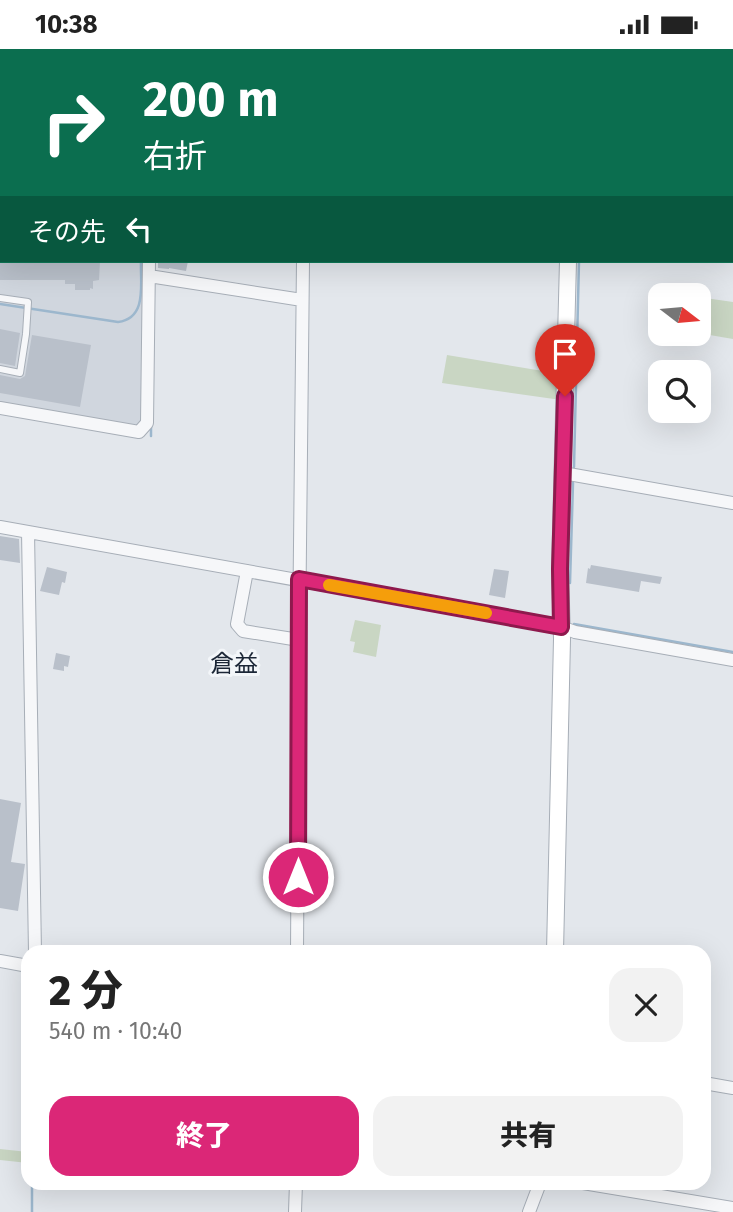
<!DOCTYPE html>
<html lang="ja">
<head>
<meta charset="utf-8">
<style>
	:root { --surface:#fff; --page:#f2f2f2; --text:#222; --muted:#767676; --accent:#db2777 }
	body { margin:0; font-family:"Fira Sans","Noto Sans JP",sans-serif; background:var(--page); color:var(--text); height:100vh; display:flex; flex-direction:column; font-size:26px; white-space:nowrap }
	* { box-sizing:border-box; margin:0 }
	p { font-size:23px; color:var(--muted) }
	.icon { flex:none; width:38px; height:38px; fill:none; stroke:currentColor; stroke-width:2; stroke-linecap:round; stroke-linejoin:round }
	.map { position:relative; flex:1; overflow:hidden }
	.sheet { position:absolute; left:21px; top:896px; width:690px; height:245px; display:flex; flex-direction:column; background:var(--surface); border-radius:21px; box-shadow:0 7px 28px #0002 }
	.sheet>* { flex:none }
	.top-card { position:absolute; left:0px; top:0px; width:733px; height:214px; box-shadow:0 7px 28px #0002; background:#0b6e4f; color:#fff; overflow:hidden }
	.needle { width:46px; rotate:106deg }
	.fabs { position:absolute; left:648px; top:234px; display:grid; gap:14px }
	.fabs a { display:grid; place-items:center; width:63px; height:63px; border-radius:14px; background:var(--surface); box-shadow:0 7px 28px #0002; font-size:35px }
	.pin { position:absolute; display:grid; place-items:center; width:60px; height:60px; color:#fff; margin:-72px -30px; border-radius:50% 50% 50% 0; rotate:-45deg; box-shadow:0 0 7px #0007 }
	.pin .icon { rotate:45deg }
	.me { position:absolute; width:77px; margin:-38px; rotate:0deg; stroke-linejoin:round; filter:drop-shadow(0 0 5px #0008) }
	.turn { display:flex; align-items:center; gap:24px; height:147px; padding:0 28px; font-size:32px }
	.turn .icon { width:91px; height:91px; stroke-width:2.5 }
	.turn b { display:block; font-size:49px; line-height:60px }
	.then { display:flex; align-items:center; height:66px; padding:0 28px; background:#0003; gap:14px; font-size:26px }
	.round { display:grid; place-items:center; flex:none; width:74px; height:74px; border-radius:21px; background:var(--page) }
	.summary { display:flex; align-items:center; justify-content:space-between; height:119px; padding:0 28px }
	h1 { font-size:42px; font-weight:800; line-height:52px }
	.button { display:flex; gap:14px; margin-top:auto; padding:14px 28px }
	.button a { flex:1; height:80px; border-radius:21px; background:var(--accent); color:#fff; font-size:28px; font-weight:800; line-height:80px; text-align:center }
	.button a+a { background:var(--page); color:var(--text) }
	.status { display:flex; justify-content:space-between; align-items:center; height:49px; padding:0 35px; background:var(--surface); direction:ltr }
	.status svg { height:19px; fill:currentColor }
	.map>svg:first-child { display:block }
	.built { fill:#d0d6de }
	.green { fill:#c9d6c3 }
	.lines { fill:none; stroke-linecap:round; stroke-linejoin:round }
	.stream { stroke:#9cb7cd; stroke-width:2.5 }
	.building { fill:#b9c0ca }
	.lane-casing { stroke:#a7aeb7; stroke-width:8 }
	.street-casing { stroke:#a7aeb7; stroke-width:14 }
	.secondary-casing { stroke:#a7aeb7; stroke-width:18 }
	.lane { stroke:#f6f7f9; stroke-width:6 }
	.street { stroke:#f6f7f9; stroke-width:12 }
	.secondary { stroke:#fff; stroke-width:16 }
	.route-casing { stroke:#8e194d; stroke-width:18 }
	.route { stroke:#db2777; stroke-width:12 }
	.slow { stroke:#f59e0b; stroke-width:12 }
	.labels { text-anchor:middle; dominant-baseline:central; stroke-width:6; stroke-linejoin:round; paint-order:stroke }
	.quarter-label { font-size:24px; fill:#1b2636; stroke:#f3f6f9 }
</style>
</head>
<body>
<div class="status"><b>10:38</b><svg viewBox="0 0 49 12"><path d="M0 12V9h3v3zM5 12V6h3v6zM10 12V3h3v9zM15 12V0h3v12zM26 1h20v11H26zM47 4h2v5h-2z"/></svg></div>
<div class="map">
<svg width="733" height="1163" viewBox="0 0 733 1163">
	<rect width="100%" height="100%" fill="#e3e7ec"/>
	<!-- built -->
	<path class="built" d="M0,0H147V2H2V212H145L143,371L135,379L0,356Z"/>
	<!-- green -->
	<path class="green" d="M698,248L733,253V290L698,284Z
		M447,306L555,324L560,327L559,350H554L442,334Z
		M355,571L381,576L376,608L353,603L355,593L350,592Z
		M0,1100L28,1103V1114L0,1111Z"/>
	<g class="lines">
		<!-- stream -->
		<path class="stream" d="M633,0L645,2
			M143,2V0
			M584,2V0
			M0,255L118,273C148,269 140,234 141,212
			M151,387V377
			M574,418L579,212
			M570,534L573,434
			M574,575L733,603
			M32,1134V1163"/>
	</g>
	<!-- building -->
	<path class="building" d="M0,212H100L99,231L93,232V240L90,239V241H75V235H65V231H0Z
		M158,212H188L186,222L169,219V220L158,219Z
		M0,280L20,284L15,317L0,314Z
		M32,286L91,296L80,358L0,344V326L20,330L25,327Z
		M0,487L19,490L20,514L0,511Z
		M591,516L662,528L660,535L641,532L639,543L586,534L588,519L590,520Z
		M47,518L67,523L65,534L62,533L59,546L40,542Z
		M494,520L509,522L505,549L489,546Z
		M56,604L70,607L68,618L64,617V622L53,620Z
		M0,750L21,754L11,813L25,815L18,862L0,859Z"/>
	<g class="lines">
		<defs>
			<path id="lane" d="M114,2L115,0
				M0,47H2
				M0,249L28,253L26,285L20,324L0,320"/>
			<path id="street" d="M664,0L676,2
				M151,2V0
				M304,2V0
				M732,10H733
				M149,227L302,251
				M0,359L139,383L147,374L149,212
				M563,424L733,454
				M0,478L561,578L575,583L733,611
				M28,483L35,903
				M247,522L237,575L243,582L299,591
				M297,903L299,591L303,212
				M0,912L28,917
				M704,1034L733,1039
				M583,1134L733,1159
				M295,1163L296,1134
				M529,1163L540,1134"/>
			<path id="secondary" d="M558,0V2
				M555,903L562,590L560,520L568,212"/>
		</defs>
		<!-- lane casing -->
		<use href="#lane" class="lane-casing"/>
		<!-- street casing -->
		<use href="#street" class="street-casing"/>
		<!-- secondary casing -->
		<use href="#secondary" class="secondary-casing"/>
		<!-- lane -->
		<use href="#lane" class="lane"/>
		<!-- street -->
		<use href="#street" class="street"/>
		<!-- secondary -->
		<use href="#secondary" class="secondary"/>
	</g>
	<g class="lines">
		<defs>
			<path id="route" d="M298,828L299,530L561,578L560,520L565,347"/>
		</defs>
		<!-- route casing -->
		<use href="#route" class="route-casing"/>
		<!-- route -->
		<use href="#route" class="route"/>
		<!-- slow -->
		<path class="slow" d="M329,536L486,564"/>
	</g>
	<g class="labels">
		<!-- quarter labels -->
		<g class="quarter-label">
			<text x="234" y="615">倉益</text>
		</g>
	</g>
</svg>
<div class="fabs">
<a><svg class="needle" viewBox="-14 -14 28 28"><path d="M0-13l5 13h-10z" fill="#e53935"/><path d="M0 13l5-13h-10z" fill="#767676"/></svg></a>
<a><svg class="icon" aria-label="search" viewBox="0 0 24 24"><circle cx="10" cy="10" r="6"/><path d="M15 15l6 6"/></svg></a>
</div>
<div class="pin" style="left:565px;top:347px;background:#d93025"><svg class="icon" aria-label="arrive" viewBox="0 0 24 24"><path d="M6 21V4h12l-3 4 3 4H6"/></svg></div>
<svg class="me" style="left:298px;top:828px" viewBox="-20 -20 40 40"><circle r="17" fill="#db2777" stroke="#fff" stroke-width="3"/><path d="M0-11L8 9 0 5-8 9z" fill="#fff"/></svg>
<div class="top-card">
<div class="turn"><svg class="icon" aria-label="right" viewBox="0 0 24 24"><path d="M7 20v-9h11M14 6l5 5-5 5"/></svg><div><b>200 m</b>右折</div></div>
<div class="then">その先<svg class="icon" aria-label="left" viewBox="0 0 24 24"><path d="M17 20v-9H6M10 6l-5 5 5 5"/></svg></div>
</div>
<section class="sheet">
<div class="summary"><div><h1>2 分</h1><p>540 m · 10:40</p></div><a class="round"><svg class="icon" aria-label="close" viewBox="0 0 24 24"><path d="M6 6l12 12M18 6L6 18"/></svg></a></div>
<div class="button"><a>終了</a><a>共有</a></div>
</section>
</div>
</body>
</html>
